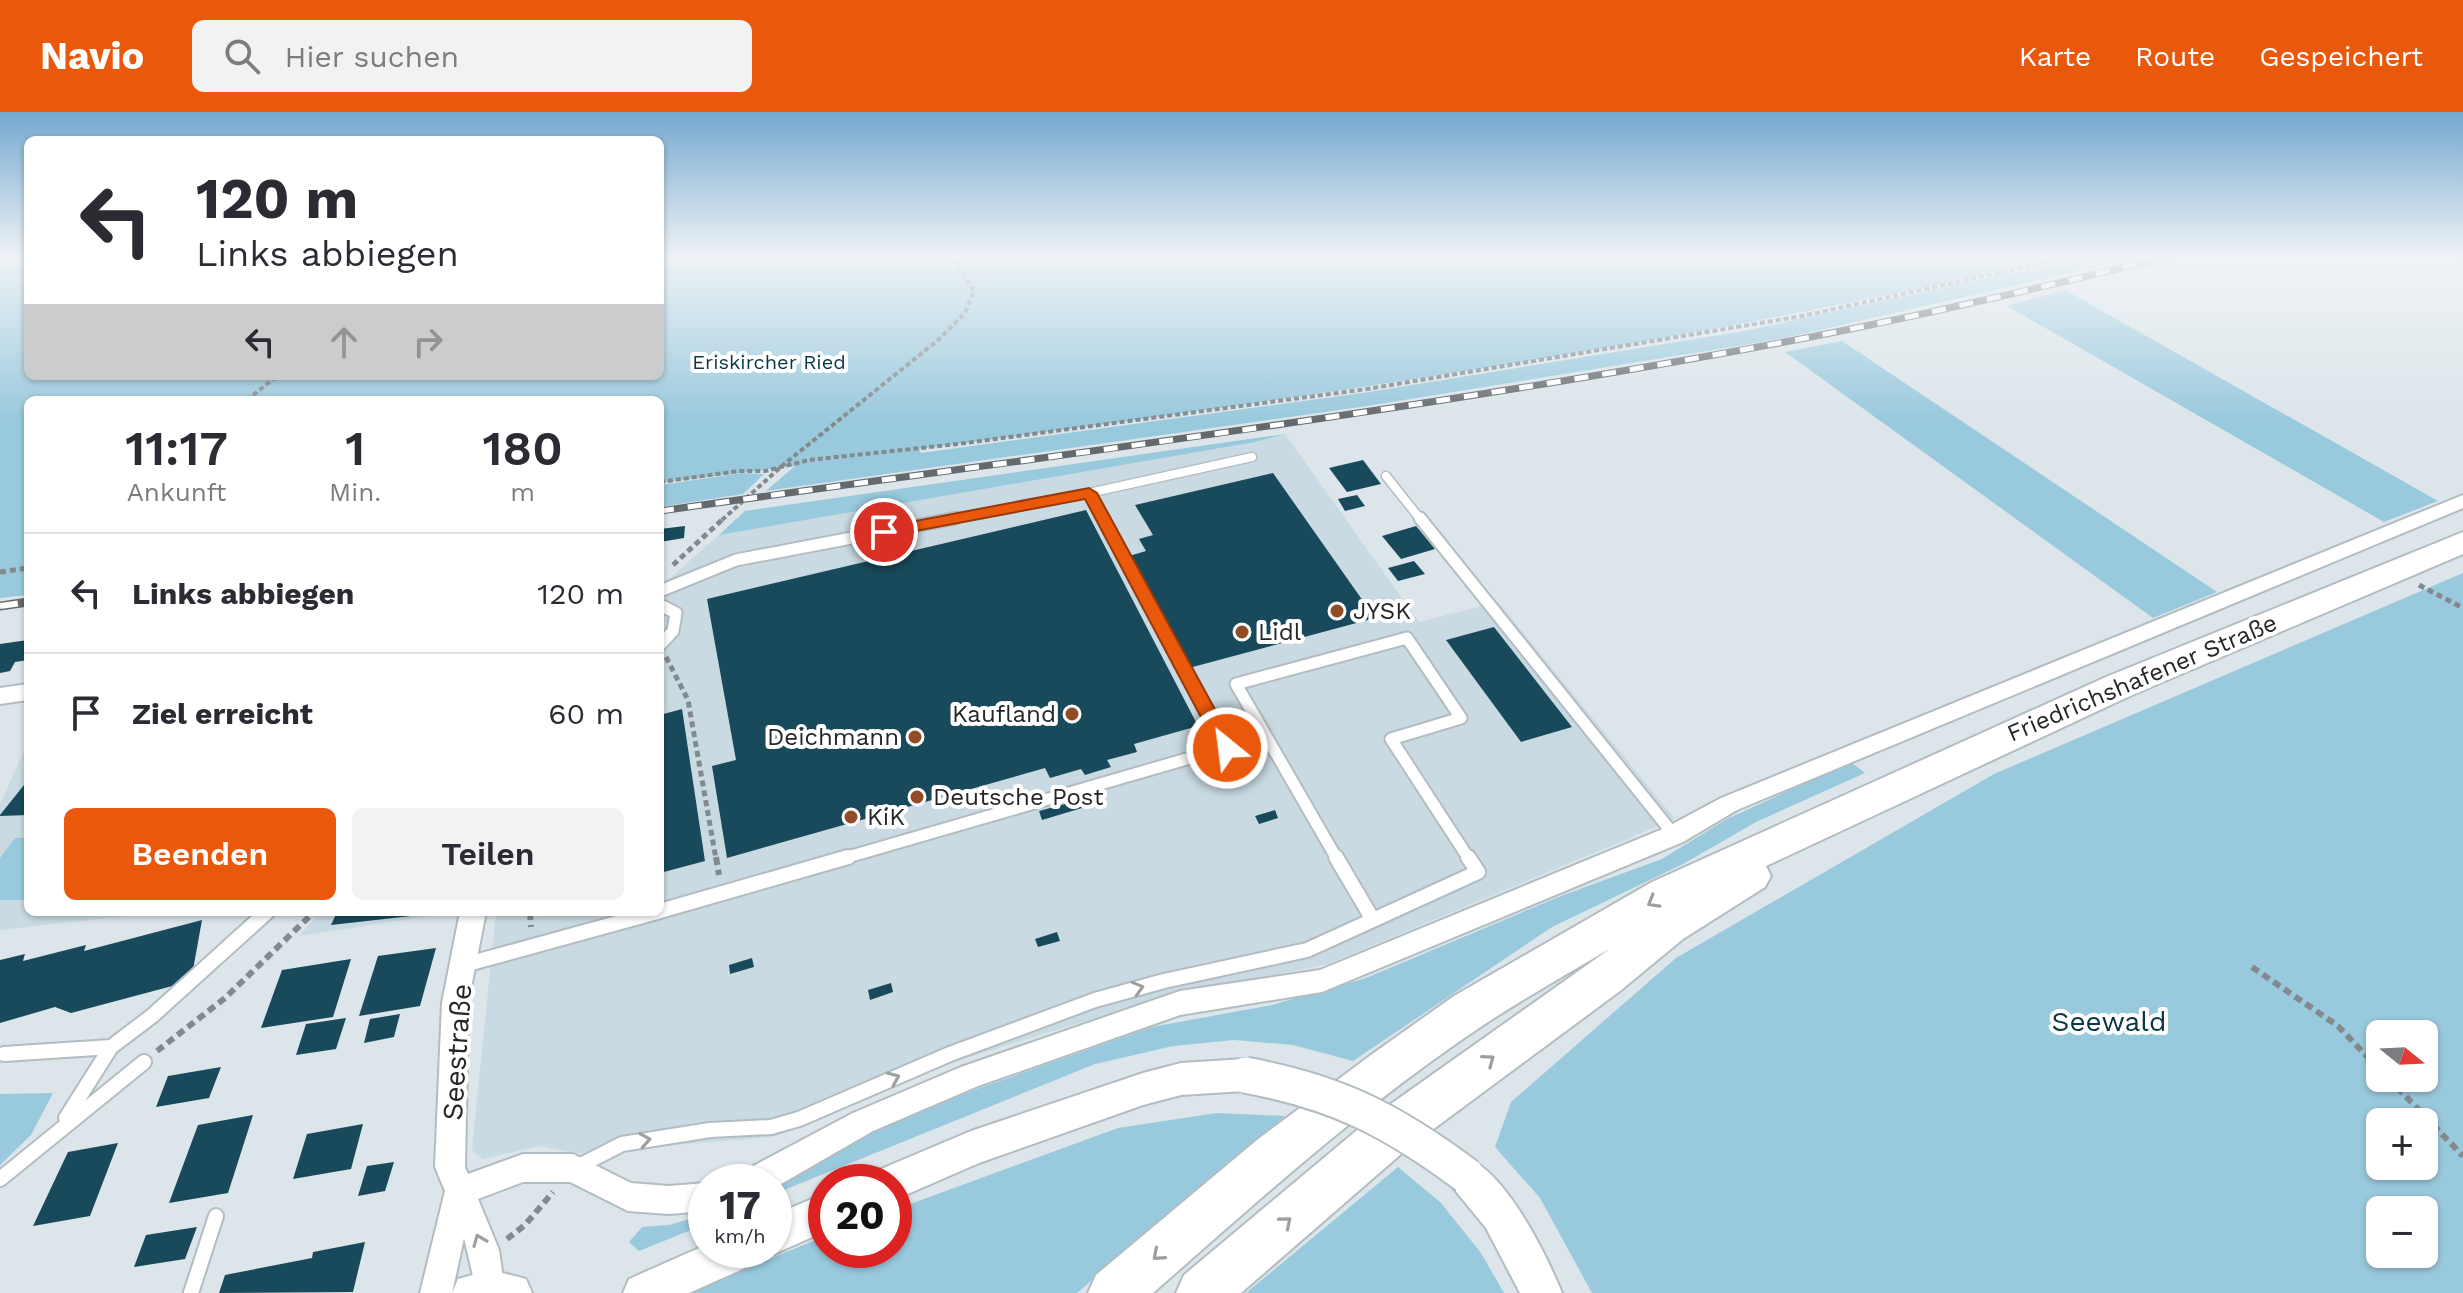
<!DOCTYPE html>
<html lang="de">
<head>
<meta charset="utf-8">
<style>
	:root { --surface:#fff; --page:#f2f2f3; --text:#2b2b33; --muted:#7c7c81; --line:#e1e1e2; --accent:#ea580c }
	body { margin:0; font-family:"Work Sans",sans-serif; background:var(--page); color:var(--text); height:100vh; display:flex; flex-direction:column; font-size:30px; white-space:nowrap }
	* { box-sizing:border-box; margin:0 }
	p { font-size:26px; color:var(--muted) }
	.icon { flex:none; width:44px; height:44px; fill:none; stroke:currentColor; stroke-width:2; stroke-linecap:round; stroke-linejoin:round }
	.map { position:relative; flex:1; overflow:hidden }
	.side { position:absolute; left:24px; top:284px; width:640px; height:520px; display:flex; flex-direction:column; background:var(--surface); border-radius:12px; box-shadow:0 2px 6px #0004 }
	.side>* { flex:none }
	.banner { position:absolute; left:24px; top:24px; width:640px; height:244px; border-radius:12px; box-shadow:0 2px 6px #0004; background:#fff; color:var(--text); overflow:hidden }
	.needle { width:52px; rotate:108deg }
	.fabs { position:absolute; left:2366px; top:908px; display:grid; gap:16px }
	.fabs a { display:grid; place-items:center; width:72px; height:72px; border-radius:12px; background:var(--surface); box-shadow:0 2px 6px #0004; font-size:40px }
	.speed { position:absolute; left:688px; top:1052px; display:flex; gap:16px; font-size:40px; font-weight:700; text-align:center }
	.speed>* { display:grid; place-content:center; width:104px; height:104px; border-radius:50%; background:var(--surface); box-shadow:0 2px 6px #0004; line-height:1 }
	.speed small { font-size:20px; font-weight:400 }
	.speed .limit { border:12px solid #d22; background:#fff; color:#111 }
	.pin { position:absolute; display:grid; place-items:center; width:68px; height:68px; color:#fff; margin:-34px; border:4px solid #fff; border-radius:50%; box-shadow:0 2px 8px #0007 }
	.me { position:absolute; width:88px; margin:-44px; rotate:331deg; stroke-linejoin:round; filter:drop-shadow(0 0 6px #0008) }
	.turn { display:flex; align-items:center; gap:28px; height:168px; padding:0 40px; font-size:36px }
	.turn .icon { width:104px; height:104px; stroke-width:2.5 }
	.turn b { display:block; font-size:56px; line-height:68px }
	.lanes { display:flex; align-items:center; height:76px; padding:0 40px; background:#0003; justify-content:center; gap:40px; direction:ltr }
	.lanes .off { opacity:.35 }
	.eta { display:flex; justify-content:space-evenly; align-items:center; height:136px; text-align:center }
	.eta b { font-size:48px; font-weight:600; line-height:56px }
	.action { display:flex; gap:16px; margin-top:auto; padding:16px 40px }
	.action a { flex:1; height:92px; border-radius:12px; background:var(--accent); color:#fff; font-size:32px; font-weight:600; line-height:92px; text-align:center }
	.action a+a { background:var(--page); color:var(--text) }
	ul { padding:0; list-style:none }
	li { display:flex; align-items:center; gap:24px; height:120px; padding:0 40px; border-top:2px solid var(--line) }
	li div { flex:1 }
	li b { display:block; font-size:30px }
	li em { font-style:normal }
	header { display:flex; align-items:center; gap:48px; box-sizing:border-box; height:112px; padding:0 40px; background:var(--accent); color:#fff }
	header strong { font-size:38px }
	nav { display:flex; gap:44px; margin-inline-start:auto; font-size:28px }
	.search { width:560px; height:72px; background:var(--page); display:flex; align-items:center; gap:20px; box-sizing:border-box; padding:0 28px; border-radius:12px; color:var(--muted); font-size:30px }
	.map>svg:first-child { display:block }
	.built { fill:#c9dae2 }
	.green { fill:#99c9dd; fill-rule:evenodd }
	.building { fill:#194a5b }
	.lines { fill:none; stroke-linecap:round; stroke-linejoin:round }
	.service-far2-casing { stroke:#b3bdc1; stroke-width:11 }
	.service-far1-casing { stroke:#b3bdc1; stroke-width:15 }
	.service-casing { stroke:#b3bdc1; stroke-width:18 }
	.minor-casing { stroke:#b3bdc1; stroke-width:4 }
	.tertiary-casing { stroke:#b3bdc1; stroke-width:4 }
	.primary-casing { stroke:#b3bdc1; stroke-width:4 }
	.path-far2 { stroke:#838a8e; stroke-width:4; stroke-dasharray:5 3; stroke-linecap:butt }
	.path-far1 { stroke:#838a8e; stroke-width:5; stroke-dasharray:6 4; stroke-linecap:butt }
	.path { stroke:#838a8e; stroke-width:6; stroke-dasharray:8 5; stroke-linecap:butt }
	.service-far2 { stroke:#fff; stroke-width:8 }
	.service-far1 { stroke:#fff; stroke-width:11 }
	.service { stroke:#fff; stroke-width:14 }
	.minor { fill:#fff; fill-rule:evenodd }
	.tertiary { fill:#fff; fill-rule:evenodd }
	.primary { fill:#fff; fill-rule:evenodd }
	.rail-far1-casing { stroke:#63696c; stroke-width:7 }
	.rail-casing { stroke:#63696c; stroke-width:9 }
	.rail-far1 { stroke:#fff; stroke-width:5; stroke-dasharray:14; stroke-linecap:butt }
	.rail { stroke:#fff; stroke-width:6; stroke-dasharray:18; stroke-linecap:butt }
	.tertiary-bridge-casing { stroke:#b3bdc1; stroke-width:39; stroke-linecap:butt }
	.tertiary-bridge { stroke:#fff; stroke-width:35 }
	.oneway { stroke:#9c9e9f }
	.route { fill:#ea580c; stroke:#983908; stroke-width:2 }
	.poi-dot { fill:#924b27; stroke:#fff; stroke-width:3 }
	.labels { text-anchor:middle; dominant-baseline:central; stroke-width:8; stroke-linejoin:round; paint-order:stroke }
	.far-park-label { font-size:20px; fill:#083645; stroke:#fff }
	.poi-label { font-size:24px; fill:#232729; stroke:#fff; text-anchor:start }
	.street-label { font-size:24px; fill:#232729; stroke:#fff }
	.near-park-label { font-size:28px; fill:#083645; stroke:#fff }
	.near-street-label { font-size:28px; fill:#232729; stroke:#fff }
</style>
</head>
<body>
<header>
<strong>Navio</strong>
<div class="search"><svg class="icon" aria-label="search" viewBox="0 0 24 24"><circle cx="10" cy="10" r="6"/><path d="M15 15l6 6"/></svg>Hier suchen</div>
<nav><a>Karte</a><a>Route</a><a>Gespeichert</a></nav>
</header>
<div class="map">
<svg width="2463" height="1181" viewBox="0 0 2463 1181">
	<rect width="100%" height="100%" fill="#dbe5ea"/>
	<!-- built -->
	<path class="built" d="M1285,322L1419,510L1498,490L1675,707L1328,852L1170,883L953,950L773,1025L576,1041L540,1034L483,1047L472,1038L496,800H660V475L719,423L1255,330Z
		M28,630V800H162L0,818V692Z
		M320,800H456L299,824Z"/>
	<!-- green -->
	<path class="green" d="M0,144H28V264H660V144H2066C1688,232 1303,286 919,337L921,341L1369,280L1744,219L2089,144H2144L1780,227L1367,294L766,379L795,354L660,371V288H28V483L0,486Z
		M2065,178L2438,389L2384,410L2007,194Z
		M1842,229L2217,480L2153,506L1785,240Z
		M1285,322L1255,330L719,423L745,399Z
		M743,361L764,362L743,382L660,395V373Z
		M2463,461V1181H1592L1540,1086L1495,1035L1511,990L1676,846L1994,662ZM2380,922H2424V966H2380ZM2380,1010H2424V1054H2380ZM2380,1098H2424V1142H2380Z
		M1851,650L1865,661L1756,710L1683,752L1552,815L1353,949L1293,933L1234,928L1173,934L1095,952L774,1082V1074L859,1026L971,979L1152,915L1272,893L1366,866L1561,784L1662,747L1727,707Z
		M15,726H28V788H0V746Z
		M53,981L31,1023L0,1053V982Z
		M1217,1001L1285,1004L1077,1181H685L826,1124V1138H894V1098L1118,1016Z
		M1398,1055L1441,1091L1481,1141L1504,1181H1246Z
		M706,1102V1112L639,1139L629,1130L642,1115L669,1113Z"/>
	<!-- building -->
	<path class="building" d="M1363,348L1381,372L1347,380L1329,356Z
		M1273,361L1375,506L1189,556L1129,444L1146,439L1139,427L1153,423L1135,393Z
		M1357,383L1365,394L1345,399L1338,387Z
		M1086,398L1198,614L1134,632L1137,640L1107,648L1111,655L1085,663L1081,657L1050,666L1045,656L727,746L712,654L736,648L707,487Z
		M685,414L684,426L660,430V417Z
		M1416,414L1435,437L1401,447L1382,424Z
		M1414,449L1425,462L1398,469L1388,456Z
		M1494,515L1572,615L1521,630L1446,528Z
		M28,528V548L15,550L10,559L0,561V532Z
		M682,597L705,749L660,761V603Z
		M28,668V703L0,704V703Z
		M1080,688L1082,696L1042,708L1039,699Z
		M1275,698L1278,706L1259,712L1255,704Z
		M337,800H429V802L331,813Z
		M202,808L191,869L71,901L55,895L0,911V848L25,842L23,849L86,833L84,839Z
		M1057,820L1060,829L1038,835L1035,827Z
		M436,836L420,894L359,904L378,844Z
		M752,846L754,855L730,862L729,853Z
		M351,847L333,905L261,916L282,858Z
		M891,871L893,880L870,888L868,878Z
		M400,902L394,925L364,931L370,907Z
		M346,906L336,937L296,943L306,912Z
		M221,955L209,986L156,995L168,964Z
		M253,1003L228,1081L169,1091L198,1013Z
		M363,1012L351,1057L293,1067L307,1022Z
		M118,1031L90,1104L33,1114L68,1040Z
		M394,1050L385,1079L358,1084L367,1054Z
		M197,1115L185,1147L134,1155L146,1123Z
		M365,1130L353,1180L219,1181L225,1163L312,1146L313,1140Z"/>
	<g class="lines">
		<defs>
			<path id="service-far2" d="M1386,364L1421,408
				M1089,381L1252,345
				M946,408L1089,381L1104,408"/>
			<path id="service-far1" d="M1103,406L1227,636
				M1420,406L1674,723
				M660,479L736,448L956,406
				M660,493L676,501L673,519L660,533
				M841,747L1266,624
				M1337,747L1236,572L1407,526L1461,606L1391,627L1469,747"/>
			<path id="service" d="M1336,745L1373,808
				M660,799L848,745
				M1373,808L1478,760L1468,745
				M464,853L657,800
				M4,942L111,935L152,904L267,800
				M66,1006L111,935
				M575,1056L622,1032L710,1018L771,1015L799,1007L950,942L1095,888L1164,869L1307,838L1373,808
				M0,1067L144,950
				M191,1181L216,1104"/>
			<path id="minor" d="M2463,383V396L1737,698L1683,730L1322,880L1180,903L978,974L873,1019L774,1076V1070H738L742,1060L853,1001L961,955L1180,879L1320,858L1665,716L1721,686Z
				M28,572V588L0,592V576Z
				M460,800H486L468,891L465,1055L468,1062L523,1042H573L631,1071L669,1074L706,1071V1099L669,1102L628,1099L570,1070H523L478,1087L499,1138L505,1181H477L464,1126L452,1181H420L445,1079L435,1055L442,891Z"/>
			<path id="tertiary" d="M1245,947L1258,952L1263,963L1258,974L1245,979L1181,983L1143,993L979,1051L894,1088V1070H875L881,1057L971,1019L1143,961L1181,951Z
				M1467,1046C1507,1062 1546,1142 1562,1181H1520L1486,1116L1454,1077L1448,1064L1454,1051Z
				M826,1081V1119L774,1142L764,1138H774V1103Z
				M706,1133V1138H760L754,1152L689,1181H623L629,1167Z
				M491,1158L526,1167L532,1181H452L458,1167Z"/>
			<path id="primary" d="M2463,420V442L2132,583L1766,754L1771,764L1765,775L1683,827L1620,879L1408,1036L1241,1181H1176L1184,1163L1374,1004L1611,836C1569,861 1526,885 1485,912C1367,990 1260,1087 1153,1181H1088L1096,1163L1257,1028L1371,943L1454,884L1652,770L2106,565Z"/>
		</defs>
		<!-- service-far2 casing -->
		<use href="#service-far2" class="service-far2-casing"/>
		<!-- service-far1 casing -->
		<use href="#service-far1" class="service-far1-casing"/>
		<!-- service casing -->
		<use href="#service" class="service-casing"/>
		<!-- minor casing -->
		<use href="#minor" class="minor-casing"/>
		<!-- tertiary casing -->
		<use href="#tertiary" class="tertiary-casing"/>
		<!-- primary casing -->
		<use href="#primary" class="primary-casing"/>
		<!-- path-far2 -->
		<path class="path-far2" d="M0,144L28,145
			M247,288L277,264
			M660,370L739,359H765L809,348L958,332L1367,277L1802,204L2076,144
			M722,408L783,353L937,229L965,201L974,179L951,144"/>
		<!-- path-far1 -->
		<path class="path-far1" d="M673,453L724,406
			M0,460L28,456
			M2419,473L2463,496
			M666,545L688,588L716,747"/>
		<!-- path -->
		<path class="path" d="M716,745L719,763
			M530,800L531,815
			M2252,855L2338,914L2380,958
			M157,939L225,886L314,800
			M2388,966L2463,1044
			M507,1127L525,1113L553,1080"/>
		<!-- service-far2 -->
		<use href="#service-far2" class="service-far2"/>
		<!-- service-far1 -->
		<use href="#service-far1" class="service-far1"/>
		<!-- service -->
		<use href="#service" class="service"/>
		<!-- minor -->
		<use href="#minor" class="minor"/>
		<!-- tertiary -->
		<use href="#tertiary" class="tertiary"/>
		<!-- primary -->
		<use href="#primary" class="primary"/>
		<defs>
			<path id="rail-far1" d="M660,399C1039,345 1419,299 1795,228C1921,204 2046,174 2171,144"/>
			<path id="rail" d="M0,494L28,490"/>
		</defs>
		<!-- rail-far1 casing -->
		<use href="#rail-far1" class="rail-far1-casing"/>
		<!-- rail casing -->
		<use href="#rail" class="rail-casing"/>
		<!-- rail-far1 -->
		<use href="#rail-far1" class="rail-far1"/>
		<!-- rail -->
		<use href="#rail" class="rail"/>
		<defs>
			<path id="tertiary-bridge" d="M1245,963C1337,980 1392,1008 1467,1064"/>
		</defs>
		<!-- tertiary-bridge casing -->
		<use href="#tertiary-bridge" class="tertiary-bridge-casing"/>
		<!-- tertiary-bridge -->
		<use href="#tertiary-bridge" class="tertiary-bridge"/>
	</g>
	<!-- one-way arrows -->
	<defs><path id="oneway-chevron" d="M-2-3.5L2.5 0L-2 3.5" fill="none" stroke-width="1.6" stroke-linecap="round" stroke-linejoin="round" transform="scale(2)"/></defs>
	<g class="oneway">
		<use href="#oneway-chevron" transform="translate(1653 790) rotate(150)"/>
		<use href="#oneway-chevron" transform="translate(1138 876) rotate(-16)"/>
		<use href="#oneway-chevron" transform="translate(1489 948) rotate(-36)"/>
		<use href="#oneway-chevron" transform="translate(894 966) rotate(-23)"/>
		<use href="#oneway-chevron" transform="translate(645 1028) rotate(-9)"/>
		<use href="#oneway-chevron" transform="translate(1286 1110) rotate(-40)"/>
		<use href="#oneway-chevron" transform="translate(479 1128) rotate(-112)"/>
		<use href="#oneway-chevron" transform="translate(1158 1143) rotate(139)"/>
	</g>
	<!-- sky -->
	<linearGradient id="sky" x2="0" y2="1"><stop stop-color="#74a8cf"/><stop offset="0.47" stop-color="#eff3f6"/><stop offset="1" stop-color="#eff3f6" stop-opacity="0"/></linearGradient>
	<rect width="2463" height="309" fill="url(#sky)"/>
	<!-- route -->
	<path class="route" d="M1089,376L1097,381L1236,636L1233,641H1220L1085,387L884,425L876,420L884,415Z"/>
	<!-- markers -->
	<g class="poi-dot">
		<circle cx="1337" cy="499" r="8"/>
		<circle cx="1242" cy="520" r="8"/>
		<circle cx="1072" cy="602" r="8"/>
		<circle cx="915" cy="625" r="8"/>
		<circle cx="917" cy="685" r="8"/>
		<circle cx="851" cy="705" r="8"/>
	</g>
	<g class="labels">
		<!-- far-park labels -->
		<g class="far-park-label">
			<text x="769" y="250">Eriskircher Ried</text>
		</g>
		<!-- poi labels -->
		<g class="poi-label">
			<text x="1353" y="499">JYSK</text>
			<text x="1258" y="520">Lidl</text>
			<text x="1056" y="602" text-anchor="end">Kaufland</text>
			<text x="899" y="625" text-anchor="end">Deichmann</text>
			<text x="933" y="685">Deutsche Post</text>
			<text x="867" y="705">KiK</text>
		</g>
		<!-- street labels -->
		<g class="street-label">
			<text transform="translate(2142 566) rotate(-23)">Friedrichshafener Straße</text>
		</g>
		<!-- near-park labels -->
		<g class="near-park-label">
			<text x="2109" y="909">Seewald</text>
		</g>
		<!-- near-street labels -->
		<g class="near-street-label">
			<text transform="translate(457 940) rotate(-86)">Seestraße</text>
		</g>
	</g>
</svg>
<div class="fabs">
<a><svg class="needle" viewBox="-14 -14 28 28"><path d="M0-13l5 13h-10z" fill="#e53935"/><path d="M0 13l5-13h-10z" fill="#7c7c81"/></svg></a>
<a>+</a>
<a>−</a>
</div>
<div class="speed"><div>17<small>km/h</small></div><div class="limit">20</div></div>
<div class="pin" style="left:884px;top:420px;background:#d93025"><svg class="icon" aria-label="arrive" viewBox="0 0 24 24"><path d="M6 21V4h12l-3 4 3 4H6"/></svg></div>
<svg class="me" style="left:1227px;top:636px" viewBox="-20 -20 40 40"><circle r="17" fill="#ea580c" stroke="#fff" stroke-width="3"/><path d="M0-11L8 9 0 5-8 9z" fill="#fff"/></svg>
<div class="banner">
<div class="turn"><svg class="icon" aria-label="left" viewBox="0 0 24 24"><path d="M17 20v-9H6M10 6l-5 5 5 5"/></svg><div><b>120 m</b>Links abbiegen</div></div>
<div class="lanes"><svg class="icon" aria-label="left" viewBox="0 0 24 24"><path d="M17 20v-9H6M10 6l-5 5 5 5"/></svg><svg class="icon off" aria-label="ahead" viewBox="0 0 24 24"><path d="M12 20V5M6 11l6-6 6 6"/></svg><svg class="icon off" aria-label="right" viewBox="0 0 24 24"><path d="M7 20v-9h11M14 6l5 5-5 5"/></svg></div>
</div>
<section class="side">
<div class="eta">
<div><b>11:17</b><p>Ankunft</p></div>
<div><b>1</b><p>Min.</p></div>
<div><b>180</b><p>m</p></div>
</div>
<ul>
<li><svg class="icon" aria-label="left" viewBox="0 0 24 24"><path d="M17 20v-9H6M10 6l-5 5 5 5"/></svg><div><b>Links abbiegen</b></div><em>120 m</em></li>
<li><svg class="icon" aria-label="arrive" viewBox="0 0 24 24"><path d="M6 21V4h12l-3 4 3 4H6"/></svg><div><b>Ziel erreicht</b></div><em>60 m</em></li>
</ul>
<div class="action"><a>Beenden</a><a>Teilen</a></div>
</section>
</div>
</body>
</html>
